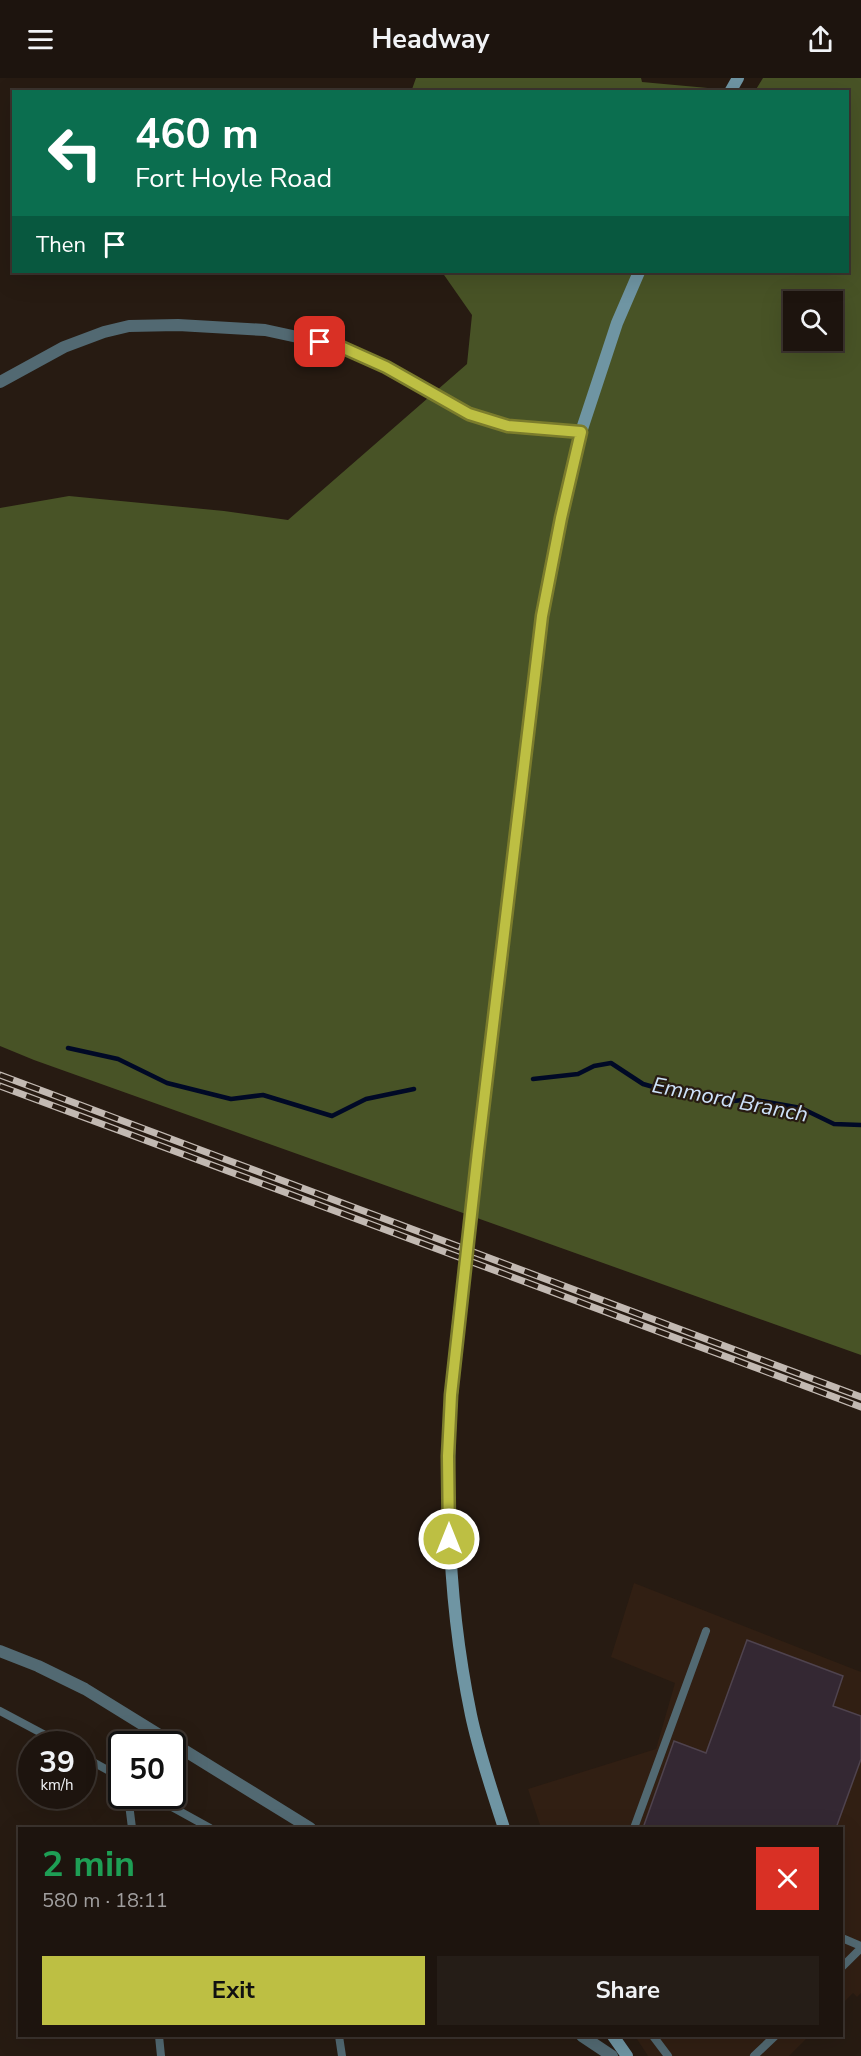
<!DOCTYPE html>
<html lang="en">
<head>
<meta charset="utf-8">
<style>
	:root { --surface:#1d140e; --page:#251d17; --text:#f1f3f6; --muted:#a09e9e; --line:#3b332e; --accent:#bdbf43 }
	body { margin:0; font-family:"Nunito Sans",sans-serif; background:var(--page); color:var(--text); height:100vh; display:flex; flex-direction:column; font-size:22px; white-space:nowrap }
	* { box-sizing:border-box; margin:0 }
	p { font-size:20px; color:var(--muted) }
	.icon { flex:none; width:33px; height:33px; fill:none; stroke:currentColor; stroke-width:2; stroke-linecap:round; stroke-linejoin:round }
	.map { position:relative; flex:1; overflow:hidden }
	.sheet { position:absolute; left:18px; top:1749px; width:825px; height:210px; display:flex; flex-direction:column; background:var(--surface); border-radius:0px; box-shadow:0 6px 24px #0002,0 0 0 2px var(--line) }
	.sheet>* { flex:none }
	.hud { position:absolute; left:12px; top:12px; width:837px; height:183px; border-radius:0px; box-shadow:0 6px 24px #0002,0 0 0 2px var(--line); background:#0b6e4f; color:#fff; overflow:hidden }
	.buttons { position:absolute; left:783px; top:213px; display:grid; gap:12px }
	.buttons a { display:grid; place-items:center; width:60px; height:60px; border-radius:0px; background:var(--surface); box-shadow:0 6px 24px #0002,0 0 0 2px var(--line); font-size:30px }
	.speed { position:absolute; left:18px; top:1653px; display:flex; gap:12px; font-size:30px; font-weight:700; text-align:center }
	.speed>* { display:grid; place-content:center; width:78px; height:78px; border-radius:50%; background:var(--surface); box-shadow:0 6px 24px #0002,0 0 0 2px var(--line); line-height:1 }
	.speed small { font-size:15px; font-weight:400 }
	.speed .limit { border:3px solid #111; border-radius:9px; background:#fff; color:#111 }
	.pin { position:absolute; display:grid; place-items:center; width:51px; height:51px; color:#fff; margin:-26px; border-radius:12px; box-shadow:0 3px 9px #0006 }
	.me { position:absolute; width:66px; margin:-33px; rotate:0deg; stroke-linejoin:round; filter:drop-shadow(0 0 4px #0008) }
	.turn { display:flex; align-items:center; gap:21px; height:126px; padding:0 24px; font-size:27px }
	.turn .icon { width:78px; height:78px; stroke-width:2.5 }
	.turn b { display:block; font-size:42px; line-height:51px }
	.then { display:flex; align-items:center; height:57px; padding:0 24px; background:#0003; gap:12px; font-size:22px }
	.round { display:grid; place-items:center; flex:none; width:63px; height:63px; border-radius:0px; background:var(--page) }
	.summary { display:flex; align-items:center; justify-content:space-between; height:102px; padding:0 24px }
	h1 { font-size:36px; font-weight:700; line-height:45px; color:#1e9e55 }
	.cta { display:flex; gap:12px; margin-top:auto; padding:12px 24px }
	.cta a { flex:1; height:69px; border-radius:0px; background:var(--accent); color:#111; font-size:24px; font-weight:700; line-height:69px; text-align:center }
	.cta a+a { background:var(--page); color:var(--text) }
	header { display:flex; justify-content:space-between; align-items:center; height:78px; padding:0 24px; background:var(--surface); font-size:27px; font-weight:700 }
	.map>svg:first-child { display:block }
	.built { fill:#311f13 }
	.forest { fill:#485326; fill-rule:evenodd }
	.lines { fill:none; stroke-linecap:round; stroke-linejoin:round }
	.stream { stroke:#000926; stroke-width:4.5 }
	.building { fill:#342833; stroke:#4f434e; stroke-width:1.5 }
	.lane { stroke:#526972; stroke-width:8 }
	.street { stroke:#526972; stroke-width:12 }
	.secondary { stroke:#6f95a3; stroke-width:12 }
	.rail-casing { stroke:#c2b9b2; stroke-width:7 }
	.rail { stroke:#271b12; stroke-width:4.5; stroke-dasharray:14; stroke-linecap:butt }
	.secondary-bridge { stroke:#6f95a3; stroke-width:12 }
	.route-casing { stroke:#7b7c2c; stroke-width:15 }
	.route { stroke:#bdbf43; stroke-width:10 }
	.labels { text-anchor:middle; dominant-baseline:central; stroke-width:4.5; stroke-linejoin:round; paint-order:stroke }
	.water-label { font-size:22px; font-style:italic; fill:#cde1f9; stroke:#271b12 }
</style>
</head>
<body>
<header><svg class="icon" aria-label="menu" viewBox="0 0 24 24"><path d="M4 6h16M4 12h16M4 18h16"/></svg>Headway<svg class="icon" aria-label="share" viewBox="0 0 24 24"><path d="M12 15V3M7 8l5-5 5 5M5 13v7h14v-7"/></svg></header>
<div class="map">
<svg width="861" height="1978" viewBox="0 0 861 1978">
	<rect width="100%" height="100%" fill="#271b12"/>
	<!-- built -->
	<path class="built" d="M634,1505L861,1594V1915L857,1919L853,1915L842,1926V1750H541L528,1711L656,1671L675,1605L611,1579Z
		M635,1958H809L789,1978H648Z"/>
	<!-- forest -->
	<path class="forest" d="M416,0H641L642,4L741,13L411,14Z
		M763,0H861V1277L34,982L0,968V430L69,418L224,433L288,442L467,286L472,237L442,194H848V14L755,13ZM794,224H832V262H794Z"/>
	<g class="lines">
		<!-- stream -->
		<path class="stream" d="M68,970L118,981L167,1005L231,1021L263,1017L332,1038L366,1021L414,1011
			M533,1001L578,996L594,988L611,985L643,1006L664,1012H689L726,1024L750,1021L801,1030L834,1046L861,1047"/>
	</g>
	<!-- building -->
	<path class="building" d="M747,1562L843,1598L833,1628L861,1638V1681L836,1750H643L674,1663L706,1675Z"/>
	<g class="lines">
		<!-- lane -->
		<path class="lane" d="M0,1633L62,1666
			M82,1678L122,1700
			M128,1718L132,1750
			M152,1718L210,1750
			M634,1750L706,1553
			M842,1860L861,1868
			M842,1889L861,1870
			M159,1958L161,1978
			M339,1958L342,1978
			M653,1958L668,1978
			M754,1978L775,1958"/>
		<!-- street -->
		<path class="street" d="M0,304L64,269L104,254L129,248L178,247L265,252L339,268L386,289L469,335L508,348L581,354
			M0,1573L38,1588L85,1611L310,1750
			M582,1958L612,1978"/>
		<!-- secondary -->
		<path class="secondary" d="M730,14L738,0
			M478,1073L542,538L561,440L581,354L617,245L639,194
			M458,1246C444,1377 444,1507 471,1637C479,1675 492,1713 504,1750
			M613,1958L627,1978"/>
		<defs>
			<path id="rail" d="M0,997L861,1319
				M0,1008L861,1329"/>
		</defs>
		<!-- rail casing -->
		<use href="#rail" class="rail-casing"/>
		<!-- rail -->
		<use href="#rail" class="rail"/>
		<!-- secondary-bridge -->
		<path class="secondary-bridge" d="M458,1246L478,1073"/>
	</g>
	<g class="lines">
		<defs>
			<path id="route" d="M320,264L339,268L386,289L469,336L508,348L581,354L561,440L542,538L478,1073L451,1317L448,1378L449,1461"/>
		</defs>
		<!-- route casing -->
		<use href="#route" class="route-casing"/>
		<!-- route -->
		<use href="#route" class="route"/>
	</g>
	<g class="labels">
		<!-- water labels -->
		<g class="water-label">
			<text transform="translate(730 1022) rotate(11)">Emmord Branch</text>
		</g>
	</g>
</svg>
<div class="buttons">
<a><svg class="icon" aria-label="search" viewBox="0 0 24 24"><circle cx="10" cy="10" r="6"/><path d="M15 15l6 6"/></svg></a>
</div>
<div class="speed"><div>39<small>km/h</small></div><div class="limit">50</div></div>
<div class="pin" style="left:320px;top:264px;background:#d93025"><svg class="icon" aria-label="arrive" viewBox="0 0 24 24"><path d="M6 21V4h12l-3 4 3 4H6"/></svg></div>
<svg class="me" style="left:449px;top:1461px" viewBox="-20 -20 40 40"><circle r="17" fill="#bdbf43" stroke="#fff" stroke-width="3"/><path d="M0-11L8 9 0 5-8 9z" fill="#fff"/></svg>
<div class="hud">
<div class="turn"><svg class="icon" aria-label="left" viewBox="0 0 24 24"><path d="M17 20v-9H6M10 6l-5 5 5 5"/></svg><div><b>460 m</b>Fort Hoyle Road</div></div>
<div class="then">Then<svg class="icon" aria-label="arrive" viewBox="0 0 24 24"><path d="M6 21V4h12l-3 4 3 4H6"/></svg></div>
</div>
<section class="sheet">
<div class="summary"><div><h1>2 min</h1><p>580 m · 18:11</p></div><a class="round" style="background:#d93025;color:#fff"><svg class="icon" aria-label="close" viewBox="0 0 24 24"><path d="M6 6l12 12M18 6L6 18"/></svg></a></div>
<div class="cta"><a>Exit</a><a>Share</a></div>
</section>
</div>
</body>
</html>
